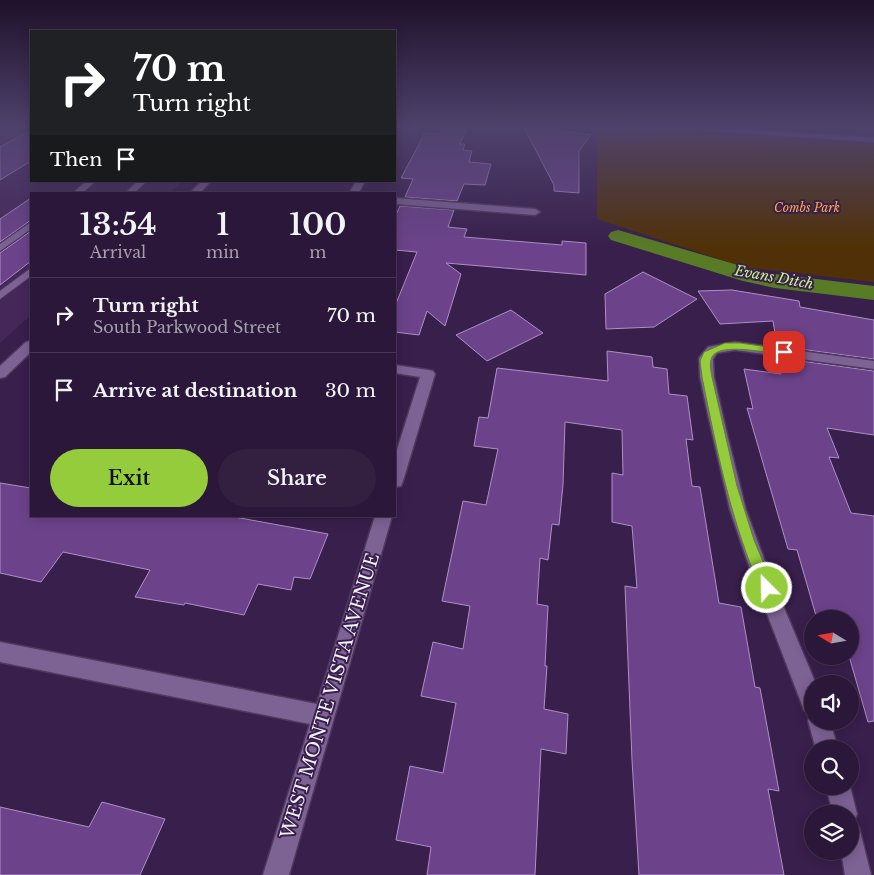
<!DOCTYPE html>
<html lang="en">
<head>
<meta charset="utf-8">
<style>
	:root { --surface:#2b1739; --page:#332041; --text:#f1f3f6; --muted:#a69fae; --line:#473653; --accent:#94cc3c }
	body { margin:0; font-family:"Libre Baskerville",serif; background:var(--page); color:var(--text); height:100vh; display:flex; flex-direction:column; font-size:19px; white-space:nowrap }
	* { box-sizing:border-box; margin:0 }
	p { font-size:16px; color:var(--muted) }
	.icon { flex:none; width:28px; height:28px; fill:none; stroke:currentColor; stroke-width:2; stroke-linecap:round; stroke-linejoin:round }
	.map { position:relative; flex:1; overflow:hidden }
	.sheet { position:absolute; left:30px; top:192px; width:366px; height:325px; display:flex; flex-direction:column; background:var(--surface); border-radius:0px; box-shadow:0 2px 12px #0003,0 0 0 1px var(--line) }
	.sheet>* { flex:none }
	.hud { position:absolute; left:30px; top:30px; width:366px; height:152px; border-radius:0px; box-shadow:0 2px 12px #0003,0 0 0 1px var(--line); background:#202124; color:#fff; overflow:hidden }
	.needle { width:32px; rotate:281deg }
	.fabs { position:absolute; left:804px; top:610px; display:grid; gap:10px }
	.fabs a { display:grid; place-items:center; width:55px; height:55px; border-radius:50%; background:var(--surface); box-shadow:0 2px 12px #0003,0 0 0 1px var(--line); font-size:25px }
	.pin { position:absolute; display:grid; place-items:center; width:42px; height:42px; color:#fff; margin:-21px; border-radius:10px; box-shadow:0 2px 8px #0006 }
	.me { position:absolute; width:55px; margin:-28px; rotate:337deg; stroke-linejoin:round; filter:drop-shadow(0 0 4px #0008) }
	.turn { display:flex; align-items:center; gap:18px; height:105px; padding:0 20px; font-size:22px }
	.turn .icon { width:65px; height:65px; stroke-width:2.5 }
	.turn b { display:block; font-size:35px; line-height:42px }
	.then { display:flex; align-items:center; height:48px; padding:0 20px; background:#0003; gap:10px; font-size:19px }
	.eta { display:flex; justify-content:space-evenly; align-items:center; height:85px; text-align:center }
	.eta b { font-size:30px; font-weight:600; line-height:35px }
	.action { display:flex; gap:10px; margin-top:auto; padding:10px 20px }
	.action a { flex:1; height:58px; border-radius:30px; background:var(--accent); color:#111; font-size:20px; font-weight:600; line-height:58px; text-align:center }
	.action a+a { background:var(--page); color:var(--text) }
	ul { padding:0; list-style:none }
	li { display:flex; align-items:center; gap:15px; height:75px; padding:0 20px; border-top:1px solid var(--line) }
	li div { flex:1 }
	li b { display:block; font-size:19px }
	li em { font-style:normal }
	.map>svg:first-child { display:block }
	.built { fill:#45275a }
	.green { fill:#503107 }
	.lines { fill:none; stroke-linecap:round; stroke-linejoin:round }
	.canal { fill:#587b25; fill-rule:evenodd }
	.building { fill:#6c438b; stroke:#ad90c5 }
	.lane-casing { stroke:#4f395e; stroke-width:2 }
	.street-casing { stroke:#4f395e; stroke-width:3 }
	.secondary-casing { stroke:#4f395e; stroke-width:3 }
	.lane { fill:#7d6294; fill-rule:evenodd }
	.street { fill:#7d6294; fill-rule:evenodd }
	.secondary { fill:#7d6294; fill-rule:evenodd }
	.route { fill:#94cc3c; stroke:#608527 }
	.labels { text-anchor:middle; dominant-baseline:central; stroke-width:4; stroke-linejoin:round; paint-order:stroke }
	.far-park-label { font-size:12px; font-style:italic; fill:#fcab42; stroke:#391f4c }
	.far-water-label { font-size:14px; font-style:italic; fill:#c5f687; stroke:#391f4c }
	.near-street-label { font-size:18px; fill:#f6f0fc; stroke:#391f4c }
</style>
</head>
<body>
<div class="map">
<svg width="874" height="875" viewBox="0 0 874 875">
	<rect width="100%" height="100%" fill="#391f4c"/>
	<!-- built -->
	<path class="built" d="M0,126H31V181H183L169,194H31V315L0,343Z
		M774,126H874V133Z"/>
	<!-- green -->
	<path class="green" d="M631,127L874,144V282L743,267L597,219V129Z"/>
	<g class="lines">
		<!-- canal -->
		<path class="canal" d="M618,230L748,268L775,274L874,286V300L775,288L743,281L611,240L608,236L611,232Z"/>
	</g>
	<!-- building -->
	<path class="building" d="M444,126L467,128L460,144H465L463,150L472,151L469,162L491,164L485,185L464,184L457,201L405,197L413,179L401,178L425,133L440,134Z
		M523,126H559L562,131L591,135L579,151V193L554,191V185Z
		M29,131H31V161L0,180V147Z
		M31,198V220L0,242V219Z
		M400,206L454,210L448,227L467,229L464,237L562,245V241L586,243V275L446,263L461,274L445,326L427,311L419,335L395,332V306L417,252L395,250V217Z
		M31,231V261L0,285V253Z
		M643,272L697,299L654,327L606,329L605,294Z
		M732,290L799,301L800,307L874,320V359L777,346L773,321L720,324L698,291Z
		M511,310L543,333L487,361L456,335Z
		M607,351L652,357L653,367L667,369L669,394L687,396L693,440L686,439L692,486L700,487L719,603L741,607L755,687L760,688L779,791L768,789L784,875H639L632,760L625,586L637,588L632,526L612,522V473L623,475L622,430L565,422L563,485L559,525L552,524L548,560L540,558L537,604L548,606L545,666H547L544,709L568,714L566,754L541,749L535,875H427L431,847L396,840L410,766L443,773L456,703L421,696L433,642L463,649L470,606L442,601L463,501L486,505L498,449L474,446L479,417L488,418L497,368L608,381Z
		M779,358L874,371V435L827,428L839,458L829,457L851,513L874,516V721L868,722L849,656L850,619H817L797,550L788,549L747,408L753,409L744,369L781,374Z
		M0,483L31,488V516H229L328,534L310,579L294,577L291,590L258,584L244,615L185,603L184,605L135,597L150,570L63,552L41,582L0,573Z
		M102,802L165,819L140,875H0V807L89,827Z"/>
	<g class="lines">
		<defs>
			<path id="lane" d="M16,126H31V129Z
				M87,181H96L81,194H71Z
				M138,181H147L133,194H124Z
				M31,222V229L0,251V244Z
				M31,268V276L0,299V291Z"/>
			<path id="street" d="M395,126H400L395,130Z
				M665,126H702L874,138V142L669,128Z
				M356,181H365L358,194H349Z
				M395,198L535,209L540,212L535,215L395,204Z
				M735,342L874,361V369L735,350L717,353L713,359L714,377L727,434L746,510L769,572L816,684H812V713L804,710L751,572L730,510L708,415L700,377L699,358L708,347Z
				M395,365L428,370L433,371L435,374L403,481L401,486L395,487V456L420,377L395,373Z
				M375,516H392L289,875H263L310,724L0,662V642L317,704Z
				M811,713L812,721H830L838,749H816L808,721Z
				M826,786H850L857,814L854,823L850,824L859,827L871,875H845L841,851H850V814H833Z"/>
			<path id="secondary" d="M202,181H211L199,194H189Z
				M31,341V352L5,377L0,378V366L26,342Z"/>
		</defs>
		<!-- lane casing -->
		<use href="#lane" class="lane-casing"/>
		<!-- street casing -->
		<use href="#street" class="street-casing"/>
		<!-- secondary casing -->
		<use href="#secondary" class="secondary-casing"/>
		<!-- lane -->
		<use href="#lane" class="lane"/>
		<!-- street -->
		<use href="#street" class="street"/>
		<!-- secondary -->
		<use href="#secondary" class="secondary"/>
	</g>
	<!-- sky -->
	<linearGradient id="sky" x2="0" y2="1"><stop stop-color="#1f112a"/><stop offset="0.51" stop-color="#4e426c"/><stop offset="1" stop-color="#4e426c" stop-opacity="0"/></linearGradient>
	<rect width="874" height="248" fill="url(#sky)"/>
	<!-- route -->
	<path class="route" d="M725,343H740L784,349L788,352L784,355C769,353 719,342 712,357C709,363 711,371 712,377L737,486L754,540L774,588L772,592L767,594L762,592C731,523 717,451 702,377L700,361L704,352Z"/>
	<g class="labels">
		<!-- far-park labels -->
		<g class="far-park-label">
			<text x="807" y="207">Combs Park</text>
		</g>
		<!-- far-water labels -->
		<g class="far-water-label">
			<text transform="translate(774 277) rotate(10)">Evans Ditch</text>
		</g>
		<!-- near-street labels -->
		<g class="near-street-label">
			<text transform="translate(330 696) rotate(-73)">WEST MONTE VISTA AVENUE</text>
		</g>
	</g>
</svg>
<div class="fabs">
<a><svg class="needle" viewBox="-14 -14 28 28"><path d="M0-13l5 13h-10z" fill="#e53935"/><path d="M0 13l5-13h-10z" fill="#a69fae"/></svg></a>
<a><svg class="icon" aria-label="sound" viewBox="0 0 24 24"><path d="M4 9h4l5-4v14l-5-4H4zM17 9q2 3 0 6"/></svg></a>
<a><svg class="icon" aria-label="search" viewBox="0 0 24 24"><circle cx="10" cy="10" r="6"/><path d="M15 15l6 6"/></svg></a>
<a><svg class="icon" aria-label="layers" viewBox="0 0 24 24"><path d="M12 4l9 5-9 5-9-5zM3 14l9 5 9-5"/></svg></a>
</div>
<div class="pin" style="left:784px;top:352px;background:#d93025"><svg class="icon" aria-label="arrive" viewBox="0 0 24 24"><path d="M6 21V4h12l-3 4 3 4H6"/></svg></div>
<svg class="me" style="left:767px;top:588px" viewBox="-20 -20 40 40"><circle r="17" fill="#94cc3c" stroke="#fff" stroke-width="3"/><path d="M0-11L8 9 0 5-8 9z" fill="#fff"/></svg>
<div class="hud">
<div class="turn"><svg class="icon" aria-label="right" viewBox="0 0 24 24"><path d="M7 20v-9h11M14 6l5 5-5 5"/></svg><div><b>70 m</b>Turn right</div></div>
<div class="then">Then<svg class="icon" aria-label="arrive" viewBox="0 0 24 24"><path d="M6 21V4h12l-3 4 3 4H6"/></svg></div>
</div>
<section class="sheet">
<div class="eta">
<div><b>13:54</b><p>Arrival</p></div>
<div><b>1</b><p>min</p></div>
<div><b>100</b><p>m</p></div>
</div>
<ul>
<li><svg class="icon" aria-label="right" viewBox="0 0 24 24"><path d="M7 20v-9h11M14 6l5 5-5 5"/></svg><div><b>Turn right</b><p>South Parkwood Street</p></div><em>70 m</em></li>
<li><svg class="icon" aria-label="arrive" viewBox="0 0 24 24"><path d="M6 21V4h12l-3 4 3 4H6"/></svg><div><b>Arrive at destination</b></div><em>30 m</em></li>
</ul>
<div class="action"><a>Exit</a><a>Share</a></div>
</section>
</div>
</body>
</html>
